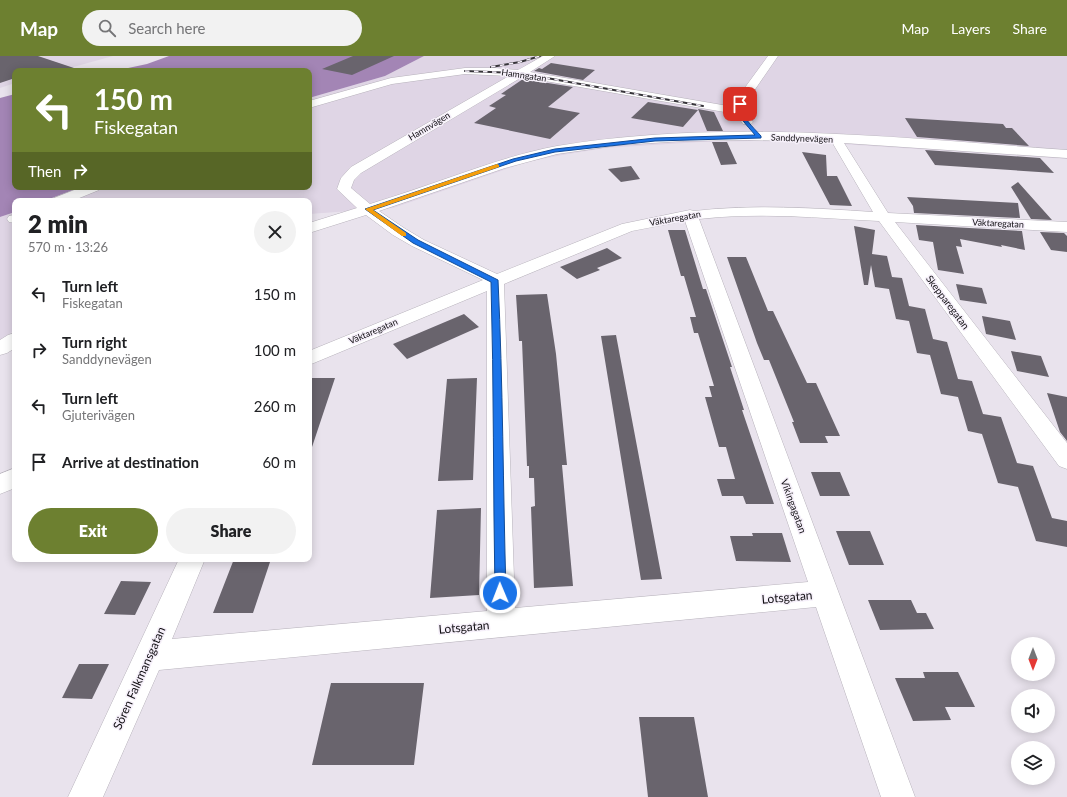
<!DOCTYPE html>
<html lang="en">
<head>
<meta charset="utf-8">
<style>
	:root { --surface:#fff; --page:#f2f2f2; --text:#202124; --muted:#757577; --accent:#6d8030 }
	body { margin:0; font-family:Lato,sans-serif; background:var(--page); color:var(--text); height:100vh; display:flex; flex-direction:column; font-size:15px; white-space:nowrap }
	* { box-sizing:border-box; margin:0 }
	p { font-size:13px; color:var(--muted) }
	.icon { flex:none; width:22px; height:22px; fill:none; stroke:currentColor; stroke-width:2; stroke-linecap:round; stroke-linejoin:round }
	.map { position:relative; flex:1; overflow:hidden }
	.panel { position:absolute; left:12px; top:142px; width:300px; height:364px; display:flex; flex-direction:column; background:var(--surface); border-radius:8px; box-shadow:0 2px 10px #0003 }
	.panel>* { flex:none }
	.top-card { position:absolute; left:12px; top:12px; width:300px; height:122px; border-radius:8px; box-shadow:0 2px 10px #0003; background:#6d8030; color:#fff; overflow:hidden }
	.needle { width:26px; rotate:180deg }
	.tools { position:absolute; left:1011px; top:581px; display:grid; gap:8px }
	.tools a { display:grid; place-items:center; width:44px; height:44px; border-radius:50%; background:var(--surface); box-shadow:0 2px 10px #0003; font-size:20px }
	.pin { position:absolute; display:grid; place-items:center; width:34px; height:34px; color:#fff; margin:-17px; border-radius:8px; box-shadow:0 2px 6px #0006 }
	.me { position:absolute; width:44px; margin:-22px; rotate:359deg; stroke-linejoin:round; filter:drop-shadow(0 0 3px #0008) }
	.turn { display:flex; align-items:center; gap:14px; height:84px; padding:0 16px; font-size:18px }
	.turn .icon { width:52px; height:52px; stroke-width:2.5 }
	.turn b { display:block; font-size:28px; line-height:34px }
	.then { display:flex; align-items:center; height:38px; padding:0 16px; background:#0003; gap:8px; font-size:15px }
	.round { display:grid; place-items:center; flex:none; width:42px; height:42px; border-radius:21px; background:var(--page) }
	.summary { display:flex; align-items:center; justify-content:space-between; height:68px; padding:0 16px }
	h1 { font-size:24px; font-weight:800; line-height:30px }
	.primary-button { display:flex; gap:8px; margin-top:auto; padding:8px 16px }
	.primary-button a { flex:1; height:46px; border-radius:24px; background:var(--accent); color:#fff; font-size:16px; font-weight:800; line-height:46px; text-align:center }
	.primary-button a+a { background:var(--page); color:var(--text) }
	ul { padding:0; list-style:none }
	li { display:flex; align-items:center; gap:12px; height:56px; padding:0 16px }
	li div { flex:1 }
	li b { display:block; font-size:15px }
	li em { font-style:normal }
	header { display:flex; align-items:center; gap:24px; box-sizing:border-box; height:56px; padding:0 20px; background:var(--accent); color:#fff }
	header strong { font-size:19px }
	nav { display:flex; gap:22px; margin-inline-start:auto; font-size:14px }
	.search { width:280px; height:36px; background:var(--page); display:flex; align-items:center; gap:10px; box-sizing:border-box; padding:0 14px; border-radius:22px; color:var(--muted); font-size:15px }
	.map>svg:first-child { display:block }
	.built { fill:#dfd5e5 }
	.water { fill:#a385b5 }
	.building { fill:#69646d }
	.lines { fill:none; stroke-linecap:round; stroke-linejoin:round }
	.minor-casing { stroke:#b7b2bb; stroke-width:1 }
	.minor { fill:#fff; fill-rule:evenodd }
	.rail-casing { stroke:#363439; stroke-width:2 }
	.rail { stroke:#f6f0fa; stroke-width:1.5; stroke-dasharray:4.5; stroke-linecap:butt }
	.route { fill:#1a73e8; stroke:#114b97 }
	.slow { fill:#f59e0b }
	.labels { text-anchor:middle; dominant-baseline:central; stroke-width:3; stroke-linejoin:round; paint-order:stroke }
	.far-street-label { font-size:9px; fill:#121014; stroke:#f6f0fa }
	.street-label { font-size:10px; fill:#121014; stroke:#f6f0fa }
	.near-street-label { font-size:12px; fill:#121014; stroke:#f6f0fa }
</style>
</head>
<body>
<header>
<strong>Map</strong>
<div class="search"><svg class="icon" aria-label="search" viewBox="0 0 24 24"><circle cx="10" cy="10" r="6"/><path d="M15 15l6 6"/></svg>Search here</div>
<nav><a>Map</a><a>Layers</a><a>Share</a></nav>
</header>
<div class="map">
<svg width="1067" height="741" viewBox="0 0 1067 741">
	<rect width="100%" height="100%" fill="#e9e3ed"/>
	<!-- built -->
	<path class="built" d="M0,0H113L59,15H15V27L0,32Z
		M424,0H1067V103L811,86L754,85L700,86L605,92L562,99L527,106L492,118L393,152L309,158V145H44L81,131H309V42L385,20Z
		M15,156V274L0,284V161Z"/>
	<!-- water -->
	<path class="water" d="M169,0H424L385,20L309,42V15H114L147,8Z
		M15,38V131H81L44,145H15V156L0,161V42Z"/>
	<!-- building -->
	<path class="building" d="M0,0H38L74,12V15H15V22L0,27Z
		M353,0H394L352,19L322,13Z
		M551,7L595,14L583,24L534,15L539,12L542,13Z
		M523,23L573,31L548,51L580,57L550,83L474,67L496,52L489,50L506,39L501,38Z
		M648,46L698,54L683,71L631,62Z
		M698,53L714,56L723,75H707Z
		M905,62L1003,68L1006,72H1012L1029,90L917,81Z
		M712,86H727L737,108L721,109Z
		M925,94L1040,102L1054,117L935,109Z
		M802,96L826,99L827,120H837L852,150L830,149Z
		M631,110L640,123L621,126L608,113Z
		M1018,126L1052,164L1031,163L1011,131Z
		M907,141L1018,147L1020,162L914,157L913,150Z
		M916,169L1022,175L1025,194L1001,189L1002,191L960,183L962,191L956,190L964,218L938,214L933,186L919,184Z
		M854,170L875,174L872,198L887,200L892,221L902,222L909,250L925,253L933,283L947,286L958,323L972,325L983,358L1001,361L1017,407L1033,410L1052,462L1067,465V491L1036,485L1018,431L998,427L982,378L968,375L958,341L941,338L930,299L917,297L909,265L896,263L889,233L875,231L871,209L868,229H864Z
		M668,174H685L703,233H706L732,311H730L744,354H742L774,448H746L743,440H722L717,423H735L726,391H719L705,341H712L709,330H714L698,277H694L690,261H696L684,220H681Z
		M1040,176L1064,177L1067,180V196L1051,194Z
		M607,192L622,202L597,212L600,214L577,223L560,211Z
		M727,201H746L768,255H773L807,327H816L840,380H825L828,387H800L792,366H794L769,304H764L757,287Z
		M956,228L982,232L987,248L960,244Z
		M547,238L556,298L567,409H562L573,530L534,532L531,451L535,450L534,422H529V410H527L522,285H519L516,239Z
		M464,258L479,271L407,303L393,288Z
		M982,260L1010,265L1016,284L986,278Z
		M616,279L662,523L641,524L601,280Z
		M1011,295L1041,300L1049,321L1017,315Z
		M309,322H335L312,391L309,390Z
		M477,322L473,424L438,425L447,323Z
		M1047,337L1067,341V385L1060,376Z
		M811,416H840L850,440H820Z
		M481,452L479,539L430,542L437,454Z
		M836,475H870L884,509H849Z
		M752,477H782L791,506L736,505L730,480H753Z
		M234,503H271L253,557H213Z
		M121,525L151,526L135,559L104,558Z
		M868,544H911L917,557H926L934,573L880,574Z
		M79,608H109L92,643L62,642Z
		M923,616H958L975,651H945L951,664L913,665L895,622H925Z
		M331,627H424L414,709H312Z
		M639,661H694L708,741H648Z"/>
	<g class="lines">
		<defs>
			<path id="minor" d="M543,0H555L530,16L734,51L733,48L768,0H778L745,48L746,55L753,66L751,68H743L736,58L522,21L361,117L354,124L351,132L370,148C396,140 422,131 448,122C483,110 519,97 557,90C725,62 898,82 1067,94V102L844,87L888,157L1067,166V176L895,166L1067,387V413L1059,410L879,165C819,162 759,156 699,163L915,741H881L816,551L159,614L103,741H68L179,503H205L172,583L487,555V235L309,309V295L483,224L412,190L393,179L366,159L309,177V167L357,152L337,133L341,122L351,111L509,20L465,18L392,28L309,52V45L391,22L465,12H495L518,14ZM748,84L832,86L873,156C813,152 754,148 694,155L690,154L622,168L497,218L424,184L404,172L379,155L505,112L557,98L620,89L684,85ZM685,165L808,526L515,552L504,228L632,175Z
				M82,131H101L99,134L72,145H52L54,142Z
				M15,159V167L9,166L7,163L9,160Z
				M15,277V292L7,297L0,299V284L8,279Z
				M15,412V432L0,438V418Z"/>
		</defs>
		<!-- minor casing -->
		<use href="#minor" class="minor-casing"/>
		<!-- minor -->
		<use href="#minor" class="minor"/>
		<defs>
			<path id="rail" d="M491,11L520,6L540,0
				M465,15L519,17L703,50"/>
		</defs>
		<!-- rail casing -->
		<use href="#rail" class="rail-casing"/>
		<!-- rail -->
		<use href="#rail" class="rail"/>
	</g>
	<!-- route -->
	<path class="route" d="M740,46L742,48C742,62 752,70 761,80V82L655,85L555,96L516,105L373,154L418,184L498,224C503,329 503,433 506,537L505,541L500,542L496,541L495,537C493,433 494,329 491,226L413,187L365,153L513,103L555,93L655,82L755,79C747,69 737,61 737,48Z"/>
	<!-- slow -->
	<path class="slow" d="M497,108L499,109V111L373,154L406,177V180H402L365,153Z"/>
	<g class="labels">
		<!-- far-street labels -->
		<g class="far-street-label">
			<text transform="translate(524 19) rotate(8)">Hamngatan</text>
			<text transform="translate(429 70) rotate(-31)">Hamnvägen</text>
			<text transform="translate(802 82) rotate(2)">Sanddynevägen</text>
			<text transform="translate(675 162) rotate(-10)">Väktaregatan</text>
			<text transform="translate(998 167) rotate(3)">Väktaregatan</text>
			<text transform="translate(373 275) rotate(-23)">Väktaregatan</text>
		</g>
		<!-- street labels -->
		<g class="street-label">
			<text transform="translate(948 246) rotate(53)">Skepparegatan</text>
			<text transform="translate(794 450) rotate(70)">Vikingagatan</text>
		</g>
		<!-- near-street labels -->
		<g class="near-street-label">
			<text transform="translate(787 541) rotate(-5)">Lotsgatan</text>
			<text transform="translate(464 571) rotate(-5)">Lotsgatan</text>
			<text transform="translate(139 622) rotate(-66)">Sören Falkmansgatan</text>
		</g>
	</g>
</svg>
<div class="tools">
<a><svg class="needle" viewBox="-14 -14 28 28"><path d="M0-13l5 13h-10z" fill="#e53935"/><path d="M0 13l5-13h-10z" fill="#757577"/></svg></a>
<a><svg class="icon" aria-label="sound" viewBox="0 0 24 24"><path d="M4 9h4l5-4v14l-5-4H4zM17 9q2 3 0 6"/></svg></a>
<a><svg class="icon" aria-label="layers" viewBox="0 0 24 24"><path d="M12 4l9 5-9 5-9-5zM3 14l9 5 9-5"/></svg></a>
</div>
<div class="pin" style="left:740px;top:48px;background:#d93025"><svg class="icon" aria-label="arrive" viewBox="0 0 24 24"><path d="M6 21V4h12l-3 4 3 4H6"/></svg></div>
<svg class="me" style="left:500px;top:537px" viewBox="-20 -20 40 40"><circle r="17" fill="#1a73e8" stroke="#fff" stroke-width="3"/><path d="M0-11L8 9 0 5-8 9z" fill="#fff"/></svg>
<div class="top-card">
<div class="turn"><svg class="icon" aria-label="left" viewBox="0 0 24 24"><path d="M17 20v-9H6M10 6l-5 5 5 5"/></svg><div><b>150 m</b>Fiskegatan</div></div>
<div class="then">Then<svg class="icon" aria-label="right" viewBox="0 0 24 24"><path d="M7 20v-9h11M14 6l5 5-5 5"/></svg></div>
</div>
<section class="panel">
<div class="summary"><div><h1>2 min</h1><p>570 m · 13:26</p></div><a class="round"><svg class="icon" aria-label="close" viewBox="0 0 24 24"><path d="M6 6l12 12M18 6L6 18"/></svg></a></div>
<ul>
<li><svg class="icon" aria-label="left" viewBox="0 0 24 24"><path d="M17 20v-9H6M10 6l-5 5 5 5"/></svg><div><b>Turn left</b><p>Fiskegatan</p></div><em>150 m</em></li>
<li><svg class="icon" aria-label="right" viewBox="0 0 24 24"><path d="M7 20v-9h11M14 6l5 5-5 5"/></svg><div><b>Turn right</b><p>Sanddynevägen</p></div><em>100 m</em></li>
<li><svg class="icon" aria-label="left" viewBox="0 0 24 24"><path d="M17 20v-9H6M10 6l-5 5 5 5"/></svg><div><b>Turn left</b><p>Gjuterivägen</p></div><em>260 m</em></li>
<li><svg class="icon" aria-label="arrive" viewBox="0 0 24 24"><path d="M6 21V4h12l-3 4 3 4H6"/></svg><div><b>Arrive at destination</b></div><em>60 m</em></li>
</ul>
<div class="primary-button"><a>Exit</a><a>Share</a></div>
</section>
</div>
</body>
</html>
